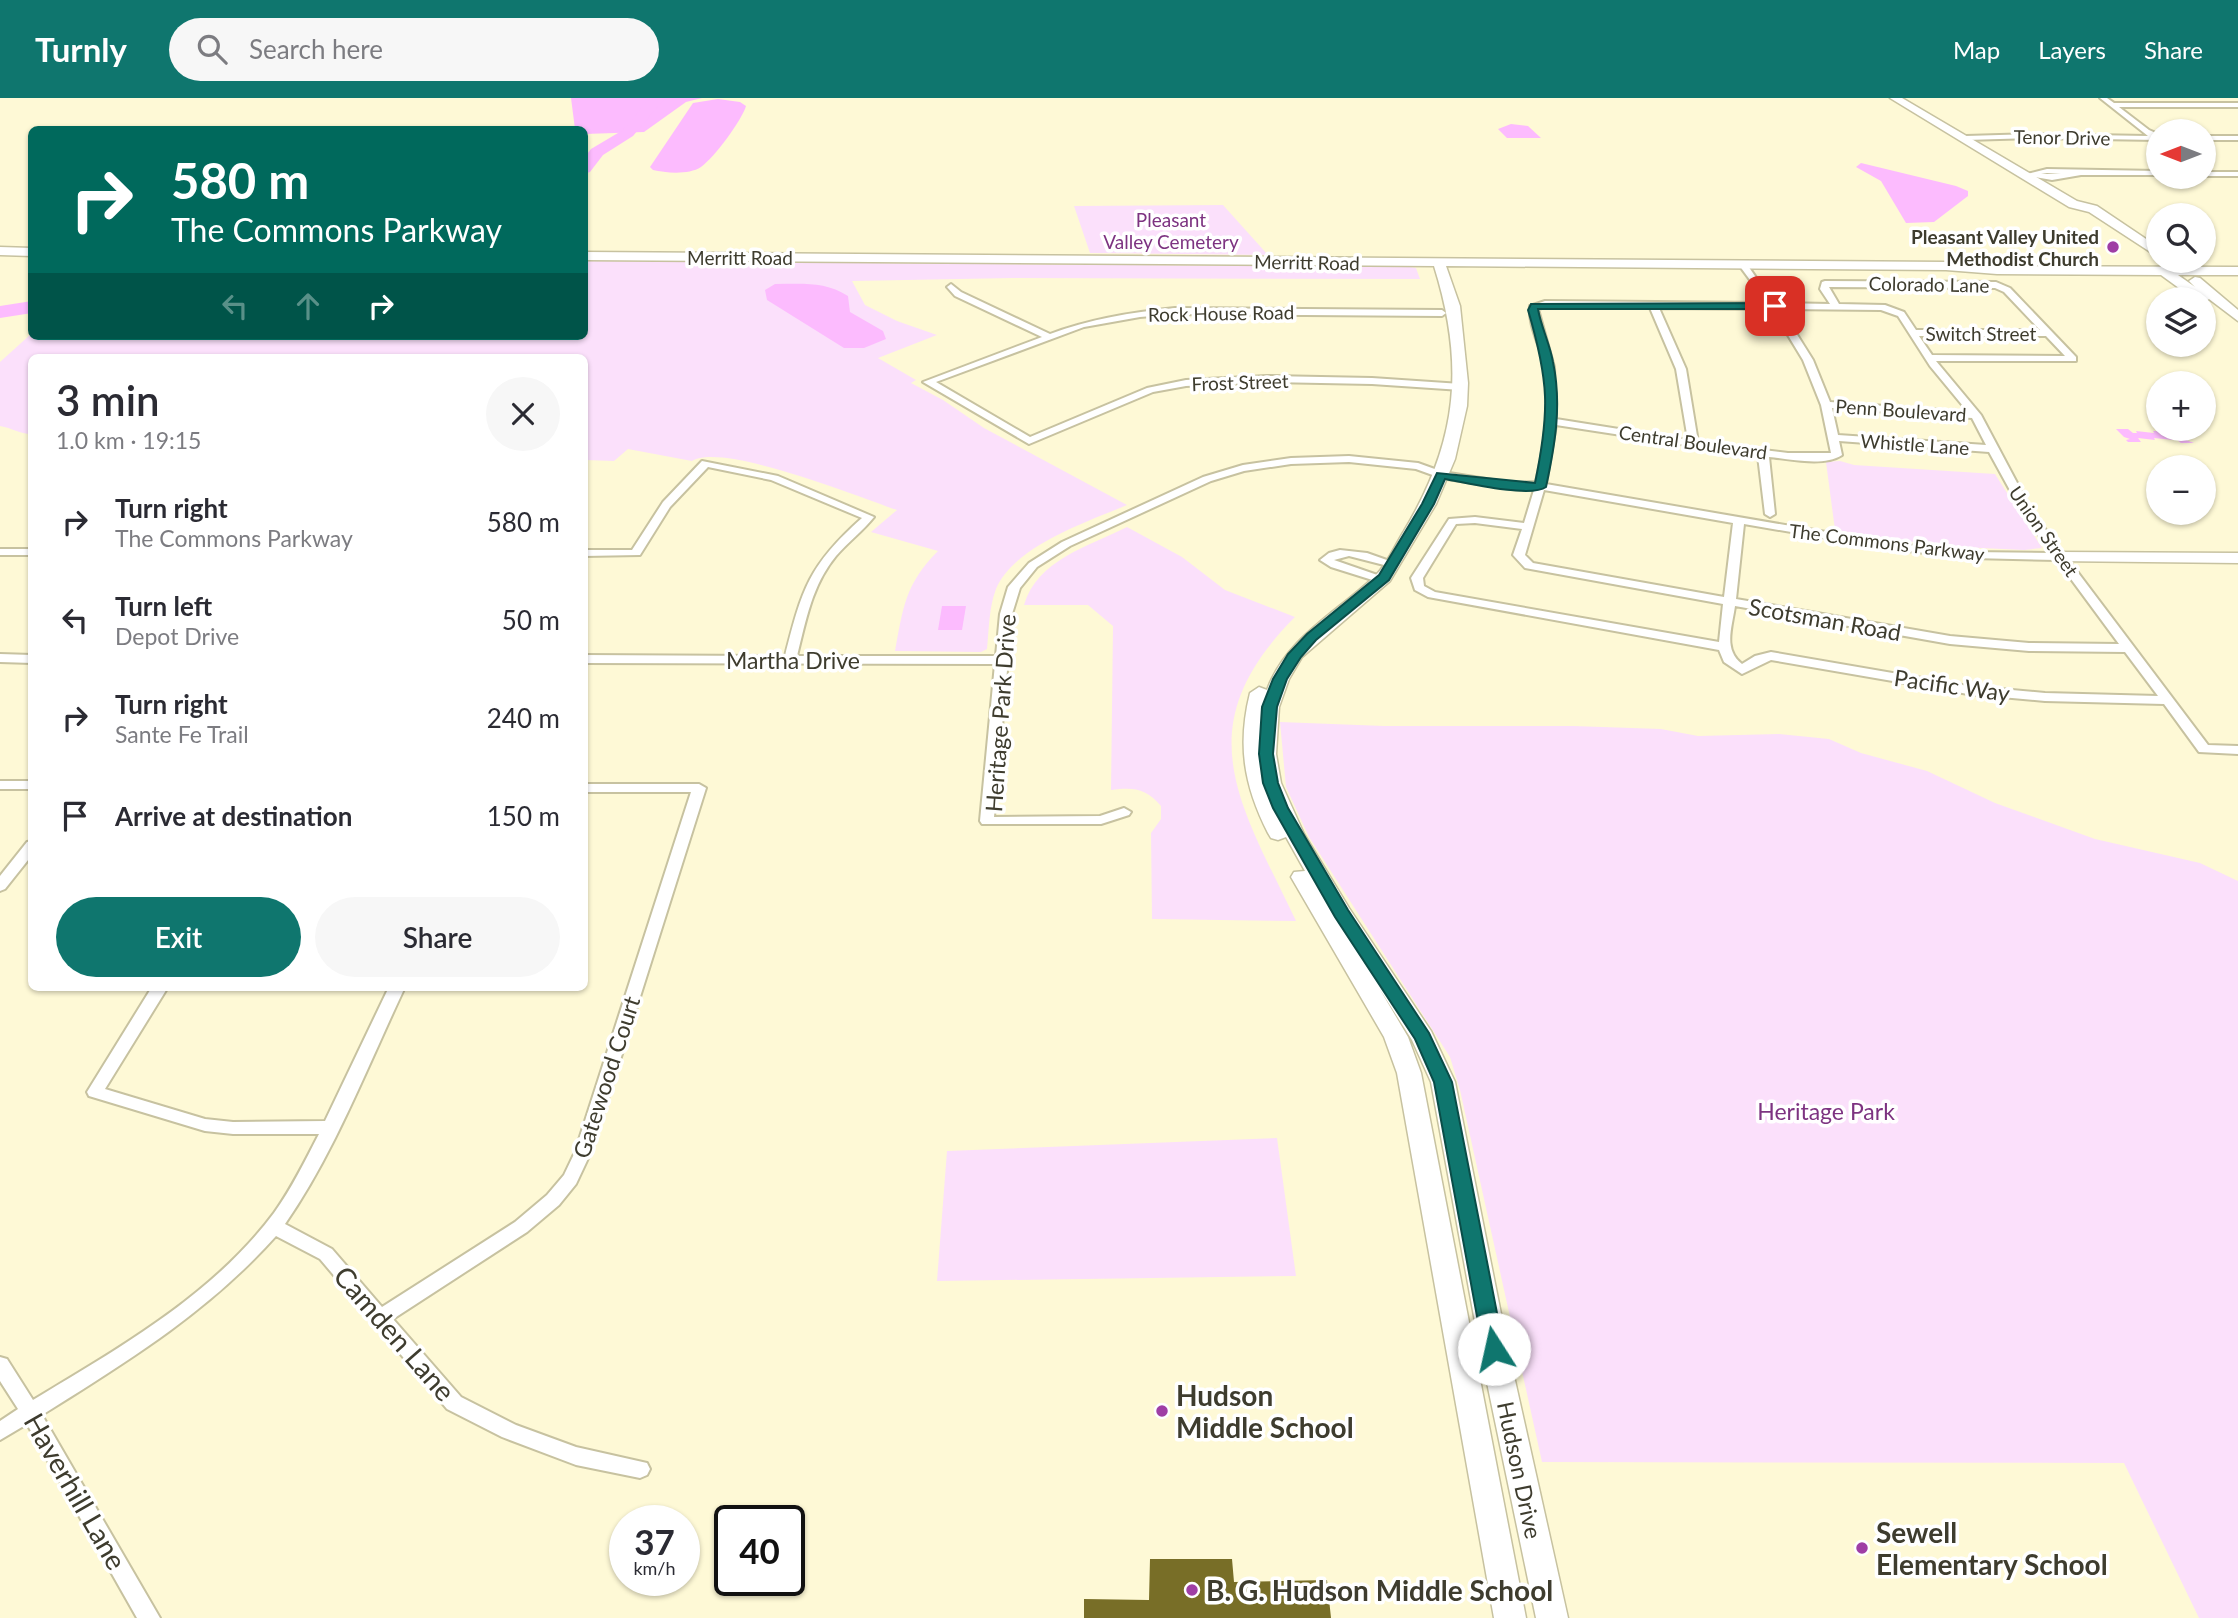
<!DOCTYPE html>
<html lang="en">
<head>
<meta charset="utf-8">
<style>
	:root { --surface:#fff; --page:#f7f7f7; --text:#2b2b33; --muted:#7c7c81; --accent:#0f766e }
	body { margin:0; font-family:Lato,sans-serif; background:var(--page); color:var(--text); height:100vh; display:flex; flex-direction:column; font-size:26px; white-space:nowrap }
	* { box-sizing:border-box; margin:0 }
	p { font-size:23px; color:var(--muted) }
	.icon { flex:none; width:38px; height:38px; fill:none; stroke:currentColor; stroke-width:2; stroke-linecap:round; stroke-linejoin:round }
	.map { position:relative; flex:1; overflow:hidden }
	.details { position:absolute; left:28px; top:256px; width:560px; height:637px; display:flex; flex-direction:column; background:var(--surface); border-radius:10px; box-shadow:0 2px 5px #0004 }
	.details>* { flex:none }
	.guide { position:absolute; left:28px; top:28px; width:560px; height:214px; border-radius:10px; box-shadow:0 2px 5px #0004; background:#00695c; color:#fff; overflow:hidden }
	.needle { width:46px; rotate:270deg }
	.tools { position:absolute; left:2146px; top:21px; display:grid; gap:14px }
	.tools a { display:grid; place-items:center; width:70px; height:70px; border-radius:50%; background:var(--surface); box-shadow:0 2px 5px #0004; font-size:35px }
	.speed { position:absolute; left:609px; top:1407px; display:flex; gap:14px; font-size:35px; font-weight:700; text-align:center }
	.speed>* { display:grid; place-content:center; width:91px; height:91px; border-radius:50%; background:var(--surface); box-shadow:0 2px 5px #0004; line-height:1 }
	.speed small { font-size:18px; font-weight:400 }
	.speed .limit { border:4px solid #111; border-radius:10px; background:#fff; color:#111 }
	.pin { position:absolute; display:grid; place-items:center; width:60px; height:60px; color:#fff; margin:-30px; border-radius:14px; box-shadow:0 4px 10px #0006 }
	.me { position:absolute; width:77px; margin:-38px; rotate:350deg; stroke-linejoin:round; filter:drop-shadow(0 0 5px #0008) }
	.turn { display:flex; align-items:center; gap:24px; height:147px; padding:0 28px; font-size:32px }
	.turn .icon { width:91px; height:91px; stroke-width:2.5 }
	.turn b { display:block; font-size:49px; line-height:60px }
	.lanes { display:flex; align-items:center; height:66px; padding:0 28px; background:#0003; justify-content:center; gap:35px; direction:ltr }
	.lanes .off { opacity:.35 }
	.round { display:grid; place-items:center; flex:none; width:74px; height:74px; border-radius:37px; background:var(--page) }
	.head { display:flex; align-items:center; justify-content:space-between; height:119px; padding:0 28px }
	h1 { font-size:42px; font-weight:600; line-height:52px }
	.button { display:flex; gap:14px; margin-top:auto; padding:14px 28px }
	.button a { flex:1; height:80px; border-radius:42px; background:var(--accent); color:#fff; font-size:28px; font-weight:600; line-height:80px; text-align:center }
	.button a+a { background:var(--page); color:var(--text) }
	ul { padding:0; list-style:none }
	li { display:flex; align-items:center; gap:21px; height:98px; padding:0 28px }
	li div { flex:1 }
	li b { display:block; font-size:26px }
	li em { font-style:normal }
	header { display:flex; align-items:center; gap:42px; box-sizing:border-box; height:98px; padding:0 35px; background:var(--accent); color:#fff }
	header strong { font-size:33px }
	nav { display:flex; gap:38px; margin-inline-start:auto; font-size:24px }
	.search { width:490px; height:63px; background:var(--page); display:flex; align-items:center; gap:18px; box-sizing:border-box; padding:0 24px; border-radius:38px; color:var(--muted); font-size:26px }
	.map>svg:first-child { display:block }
	.green { fill:#fbe0fb }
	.water { fill:#fcbbfe }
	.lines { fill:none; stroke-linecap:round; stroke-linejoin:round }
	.river { fill:#fcbbfe; fill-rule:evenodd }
	.building { fill:#786e27 }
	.street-casing { stroke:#c7c2a0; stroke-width:4 }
	.secondary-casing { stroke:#c7c2a0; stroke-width:3 }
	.street { fill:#fff; fill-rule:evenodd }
	.secondary { fill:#fff; fill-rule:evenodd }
	.route { fill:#0f766e; stroke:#0a4d48; stroke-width:2 }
	.poi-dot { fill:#9f3ea5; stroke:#fff; stroke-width:2.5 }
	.labels { text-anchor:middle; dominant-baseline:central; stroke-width:7; stroke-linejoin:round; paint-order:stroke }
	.far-street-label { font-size:19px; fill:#3e3c2e; stroke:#fff }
	.far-park-label { font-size:19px; fill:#7d3381; stroke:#fff }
	.far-poi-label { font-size:19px; font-weight:bold; fill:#3e3c2e; stroke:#fff; text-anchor:end }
	.street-label { font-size:23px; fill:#3e3c2e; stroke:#fff }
	.park-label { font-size:23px; fill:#7d3381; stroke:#fff }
	.near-street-label { font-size:28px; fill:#3e3c2e; stroke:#fff }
	.near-poi-label { font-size:28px; font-weight:bold; fill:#3e3c2e; stroke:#fff; text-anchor:start }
</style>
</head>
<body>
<header>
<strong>Turnly</strong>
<div class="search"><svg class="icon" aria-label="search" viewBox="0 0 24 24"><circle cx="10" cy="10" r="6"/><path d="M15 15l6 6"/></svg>Search here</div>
<nav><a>Map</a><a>Layers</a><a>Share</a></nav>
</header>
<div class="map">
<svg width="2238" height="1520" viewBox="0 0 2238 1520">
	<rect width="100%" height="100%" fill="#fef9d6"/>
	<!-- green -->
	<path class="green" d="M1223,107L1268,157L1090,155L1074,108Z
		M585,163L1410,169L1416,170L1420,181L1013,180L852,183L865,207L897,223L937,237L878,260L916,282L911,285L943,302L984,330L1127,407C1087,424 1014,448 996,491C989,509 989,531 987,551L981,554L895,553C903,510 905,486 938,453L871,434L897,412C860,399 722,344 692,363L628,351L614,363L585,362L584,259H32L31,336C20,336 12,330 0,328V264L31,236L584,238Z
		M1840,363L1854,367L1995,376L2042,450L2024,452L1938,448L1835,432L1826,364Z
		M1127,429L1182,459L1225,492L1295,519C1185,629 1240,705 1296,823L1152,821L1151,735L1161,721V708C1146,690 1133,689 1111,692L1113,528L1088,507H1024C1037,462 1089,448 1127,429Z
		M1280,624L1384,628H1573L1661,631L1698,638L1779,636L1829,641L1861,655L1927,673L1995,705L2095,741L2200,765L2238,783V1520H2199L2124,1365L1542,1364L1460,992L1450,959L1309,739L1286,689Z
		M1277,1040L1296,1178L937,1183L947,1053Z"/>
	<!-- water -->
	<path class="water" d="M571,0H702L686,4L644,34L585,36L584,32L575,31Z
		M718,1L740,4L746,8C742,22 714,60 701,69C689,77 666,75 653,72L650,69L693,5Z
		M1511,26L1528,28L1541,40H1507L1498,31Z
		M1861,65L1956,88L1968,93V98L1934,124L1906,125L1881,83L1856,69Z
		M775,186C801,186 825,183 848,198L850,214L883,233L886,241L864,250H844L767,202L765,192Z
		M2116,331H2128L2133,335H2137L2136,333L2154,335L2153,333H2163L2166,335H2171L2167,331H2180L2189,340L2186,342L2194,345H2181L2175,340H2171L2173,342L2154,340L2155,342L2138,340L2141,344H2128L2126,342L2130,341L2124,339Z
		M942,508H966L962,532H938Z"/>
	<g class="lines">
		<!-- river -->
		<path class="river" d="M650,0H665L633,38L603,57L590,74L584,76V60L591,51L623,32Z
			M32,203V215L0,220V208Z"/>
	</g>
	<!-- building -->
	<path class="building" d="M1150,1461H1232L1234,1484L1327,1482L1331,1520H1084V1501L1149,1502Z"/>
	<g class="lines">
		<defs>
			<path id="street" d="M2100,0H2107L2114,5H2238V9H2119L2149,32L2158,36V42L2033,40L1966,42L1962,40L1966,38L2033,36L2148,38Z
				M2203,38H2238V42H2203Z
				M2047,71L2158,73V77H2081L2052,82L2023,77ZM2047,75L2061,76H2041Z
				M2203,74H2238V78H2203Z
				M1743,164L1746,165L1768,197L1777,205L1830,206L1820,191L1822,184L1825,183L1996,184L2010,190L2076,259V263H1936L1981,317L2033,415L2208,647L2238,648V656L2199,654L2164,606L2045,603L1968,596L1771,562L1742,576L1724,564L1719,552L1428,499L1415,492L1411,480L1449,421L1475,419L1524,425L1534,392L1511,391L1441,380L1416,371L1349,364L1291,366L1244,373L1211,383L1070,448L1037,469L1020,490L1012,516L994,719L1100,718L1124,710L1131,714L1129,717L1101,726H982L980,723L995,566L584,565V557L785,558C802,491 809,467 862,420L771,382L708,369L670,409L640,457L584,458V452H632L663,404L702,363L778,378L874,419C863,433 848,444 836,458C812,487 806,522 797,558H996L1000,516L1008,489L1029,465L1062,444L1203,379L1243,367L1291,360L1349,358L1418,365L1443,374L1511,385L1536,384C1545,346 1551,305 1544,266C1540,248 1528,226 1530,208L1545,203L1767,205L1739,167ZM1829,189L1995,190L2004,194L2040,232H1916L1904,214L1885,207L1839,206ZM1546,209L1650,210L1676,271L1688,342L1556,321L1554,269L1538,211ZM1659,210L1772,211L1803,262L1821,307L1831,355H1788L1698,344L1686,271ZM1781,211L1881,212L1898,218L1930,268L1968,314L1830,304L1813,262ZM1919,238H2046L2065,258L1932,257ZM1832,310L1972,320L1986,347L1838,337ZM1556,327L1758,358L1765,416L1770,419L1775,416L1769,359C1790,361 1824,369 1842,357L1839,343L1989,354L2023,416L2052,455L1971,454L1890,445L1546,386ZM1544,392L1733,425L1724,499L1533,465L1525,457ZM1475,425L1522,431L1513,457L1525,470L1723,506L1719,544L1435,494L1424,488L1423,480L1456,426ZM1744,426L1890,451L1971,460L2057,462L2119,546L2029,545L1950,538L1736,501ZM1735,508L1950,546L2029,553L2125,554L2158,598L2045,595L1968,588L1771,554L1755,558L1742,566C1723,551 1732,530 1735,508Z
				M951,186L961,194L1050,236C1090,221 1132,214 1175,210L1442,212L1446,215L1442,218L1175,216L1140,219L1084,229L936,284L1030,339L1147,290L1186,282L1267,278L1372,280L1461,286L1466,289L1461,292L1372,286L1267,284L1186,288L1153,294L1029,346L923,284L1042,239L955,198L947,189Z
				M0,451H32V457H0Z
				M1340,452L1367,455L1398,466L1392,469L1349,458L1334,462L1386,480L1388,482L1382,485L1331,469L1320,462L1329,455Z
				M0,556L32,557V565L0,564Z
				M0,683H32V691H0Z
				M584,686H699L706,690L591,1054L576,1086L559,1107L527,1134L393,1221L461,1299L516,1327L576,1349L647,1365L650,1371L647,1377L640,1380L576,1367L502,1339L447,1311L320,1161L276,1138C208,1214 128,1263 42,1317L160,1520H137L27,1326L0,1342V1323L18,1311L0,1283V1259L7,1261L33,1302C119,1250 213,1197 274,1115C292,1090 305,1063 319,1036H233L205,1033L89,998L87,994L152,889H168L105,991L205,1021L233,1024L325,1023L389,889H405C368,967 334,1056 285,1126L332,1151L382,1209L515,1124L547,1097L564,1077L575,1054L691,694H584Z
				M32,743V757L5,791L0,793V778L27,744Z"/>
			<path id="secondary" d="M1890,0H1902L2077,103L2097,108L2158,149V159L2089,114L2069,109Z
				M0,149L32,150V158L0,157Z
				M584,154L1946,164L1997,168L2238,169V177H2178L2195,189L2189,183L2195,179L2200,180L2238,212V223L2209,201L2203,205V201H2194L2161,177L1997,176L1946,172L1446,168L1460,208L1468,285L1467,308L1455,361L1436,406L1390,483L1302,559L1289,581L1279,609L1276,656L1281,685L1304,736L1349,810L1431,933L1455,984L1508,1251L1568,1520H1536L1480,1251L1431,984L1412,942L1379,890L1408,939L1421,975L1526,1520H1494L1397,975L1384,939L1291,779L1294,774L1305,773L1286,739L1278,742L1271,740L1268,735C1244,688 1237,647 1250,595L1259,589L1267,592C1286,540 1336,515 1375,478C1387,467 1395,447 1404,433C1458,343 1465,267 1434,168L584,162Z
				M2060,454L2238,455V465L2054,463L2052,459Z"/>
		</defs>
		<!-- street casing -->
		<use href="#street" class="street-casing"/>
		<!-- secondary casing -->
		<use href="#secondary" class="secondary-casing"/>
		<!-- street -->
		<use href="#street" class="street"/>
		<!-- secondary -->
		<use href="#secondary" class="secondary"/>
	</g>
	<!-- route -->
	<path class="route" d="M1531,206L1775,205L1780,208L1775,211H1538C1541,229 1550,246 1553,264C1562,307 1555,347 1546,389C1531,400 1466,385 1445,381L1434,406L1389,482L1316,542L1301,559L1287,581L1277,609L1273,656L1278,685L1288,710L1348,812L1429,935L1452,984L1504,1251L1501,1257L1494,1260L1486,1257L1483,1251L1434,984L1415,941L1335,819L1273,710L1263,685L1259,656L1262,609L1273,581L1288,556L1307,536L1379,477L1422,406L1437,375L1535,385C1550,313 1549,283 1528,212Z"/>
	<!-- markers -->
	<g class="poi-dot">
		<circle cx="2113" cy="149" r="7"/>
		<circle cx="1162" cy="1313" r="7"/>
		<circle cx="1862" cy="1450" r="7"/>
		<circle cx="1192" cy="1492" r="7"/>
	</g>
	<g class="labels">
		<!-- far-street labels -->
		<g class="far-street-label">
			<text transform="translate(2062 39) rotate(1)">Tenor Drive</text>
			<text x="740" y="159">Merritt Road</text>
			<text transform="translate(1307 164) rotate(1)">Merritt Road</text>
			<text transform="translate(1929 186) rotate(1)">Colorado Lane</text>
			<text transform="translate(1221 215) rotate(-1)">Rock House Road</text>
			<text x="1981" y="235">Switch Street</text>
			<text transform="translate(1240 284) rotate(-2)">Frost Street</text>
			<text transform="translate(1901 312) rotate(4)">Penn Boulevard</text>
			<text transform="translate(1693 344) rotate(8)">Central Boulevard</text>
			<text transform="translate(1915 346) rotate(4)">Whistle Lane</text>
			<text transform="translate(2044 433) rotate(55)">Union Street</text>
			<text transform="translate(1887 444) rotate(7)">The Commons Parkway</text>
		</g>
		<!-- far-park labels -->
		<g class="far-park-label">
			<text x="1171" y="121">Pleasant<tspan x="1171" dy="22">Valley Cemetery</tspan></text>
		</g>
		<!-- far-poi labels -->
		<g class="far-poi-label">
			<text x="2099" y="138">Pleasant Valley United<tspan x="2099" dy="22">Methodist Church</tspan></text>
		</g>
		<!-- street labels -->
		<g class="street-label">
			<text transform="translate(1825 521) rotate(10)">Scotsman Road</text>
			<text x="793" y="562">Martha Drive</text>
			<text transform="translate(1952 587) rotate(8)">Pacific Way</text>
			<text transform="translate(1000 615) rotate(-86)">Heritage Park Drive</text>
			<text transform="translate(606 979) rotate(-72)">Gatewood Court</text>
			<text transform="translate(1520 1372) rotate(78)">Hudson Drive</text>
		</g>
		<!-- park labels -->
		<g class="park-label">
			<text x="1826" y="1013">Heritage Park</text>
		</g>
		<!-- near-street labels -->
		<g class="near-street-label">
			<text transform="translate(395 1235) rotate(49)">Camden Lane</text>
			<text transform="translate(76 1393) rotate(60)">Haverhill Lane</text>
		</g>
		<!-- near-poi labels -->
		<g class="near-poi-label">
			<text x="1176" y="1297">Hudson<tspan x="1176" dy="32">Middle School</tspan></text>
			<text x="1876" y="1434">Sewell<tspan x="1876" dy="32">Elementary School</tspan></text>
			<text x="1206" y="1492">B. G. Hudson Middle School</text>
		</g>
	</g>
</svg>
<div class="tools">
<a><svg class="needle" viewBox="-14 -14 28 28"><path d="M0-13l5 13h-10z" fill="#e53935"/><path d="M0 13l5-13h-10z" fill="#7c7c81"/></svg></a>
<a><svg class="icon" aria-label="search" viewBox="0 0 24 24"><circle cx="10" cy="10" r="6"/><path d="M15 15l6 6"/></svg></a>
<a><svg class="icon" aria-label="layers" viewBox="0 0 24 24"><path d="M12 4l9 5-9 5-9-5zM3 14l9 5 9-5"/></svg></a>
<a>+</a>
<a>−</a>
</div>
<div class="speed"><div>37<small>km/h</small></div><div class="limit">40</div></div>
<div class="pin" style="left:1775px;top:208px;background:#d93025"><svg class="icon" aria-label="arrive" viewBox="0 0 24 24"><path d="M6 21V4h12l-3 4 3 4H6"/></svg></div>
<svg class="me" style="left:1494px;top:1251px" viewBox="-20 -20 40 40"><circle r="19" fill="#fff"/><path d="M0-13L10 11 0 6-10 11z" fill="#0f766e"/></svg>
<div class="guide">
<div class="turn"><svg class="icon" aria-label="right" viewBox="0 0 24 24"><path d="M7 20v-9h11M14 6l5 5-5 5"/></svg><div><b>580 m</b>The Commons Parkway</div></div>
<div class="lanes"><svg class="icon off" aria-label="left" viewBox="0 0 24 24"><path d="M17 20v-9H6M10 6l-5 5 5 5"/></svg><svg class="icon off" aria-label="ahead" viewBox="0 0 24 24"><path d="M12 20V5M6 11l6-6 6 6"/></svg><svg class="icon" aria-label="right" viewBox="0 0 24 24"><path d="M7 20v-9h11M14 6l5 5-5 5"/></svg></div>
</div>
<section class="details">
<div class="head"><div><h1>3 min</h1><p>1.0 km · 19:15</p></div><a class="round"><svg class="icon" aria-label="close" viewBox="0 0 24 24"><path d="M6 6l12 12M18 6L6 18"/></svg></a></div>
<ul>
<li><svg class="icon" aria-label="right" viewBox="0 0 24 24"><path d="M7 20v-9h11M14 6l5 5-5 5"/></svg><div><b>Turn right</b><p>The Commons Parkway</p></div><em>580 m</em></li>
<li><svg class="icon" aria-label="left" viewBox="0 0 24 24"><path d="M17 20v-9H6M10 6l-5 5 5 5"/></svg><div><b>Turn left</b><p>Depot Drive</p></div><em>50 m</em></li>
<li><svg class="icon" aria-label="right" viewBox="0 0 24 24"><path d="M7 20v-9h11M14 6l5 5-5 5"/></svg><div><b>Turn right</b><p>Sante Fe Trail</p></div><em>240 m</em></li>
<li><svg class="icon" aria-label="arrive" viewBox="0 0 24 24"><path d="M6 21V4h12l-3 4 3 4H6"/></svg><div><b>Arrive at destination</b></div><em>150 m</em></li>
</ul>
<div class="button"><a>Exit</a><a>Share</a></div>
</section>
</div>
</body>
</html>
